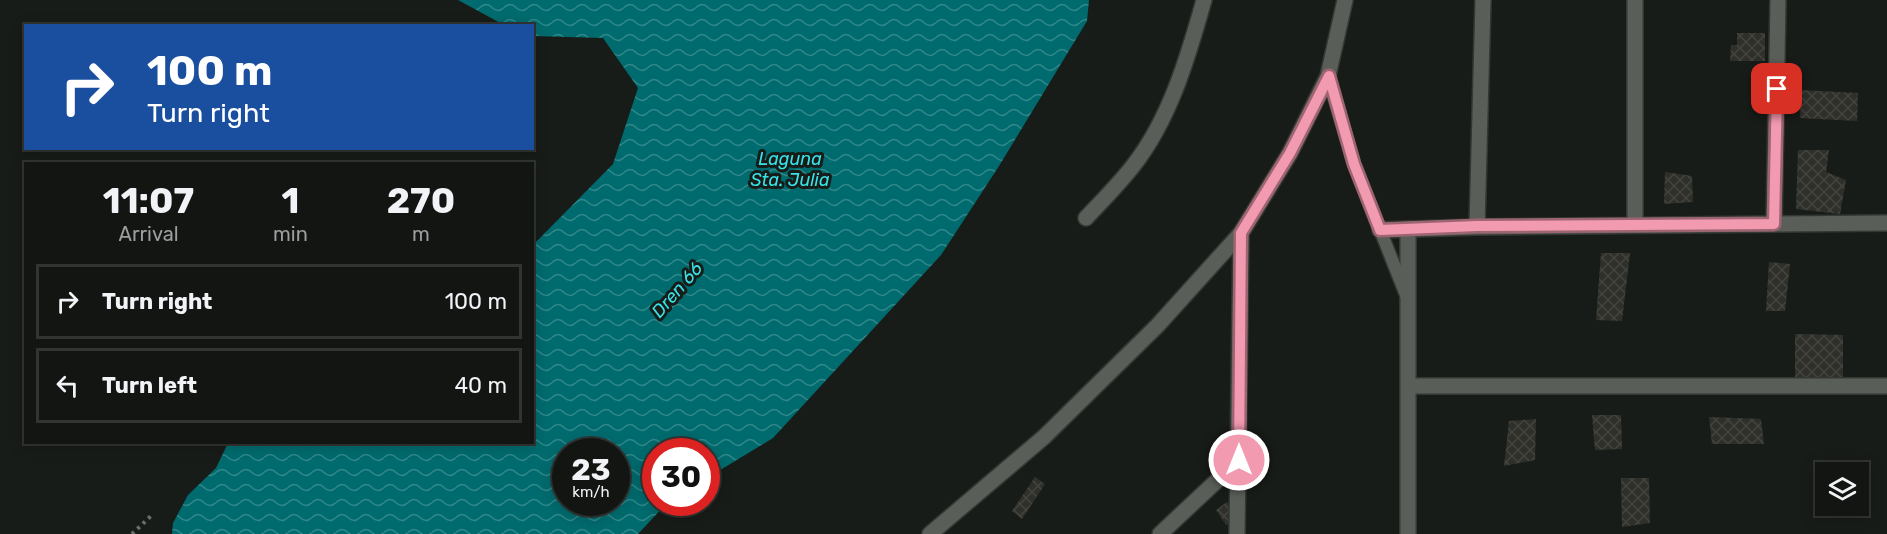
<!DOCTYPE html>
<html lang="en">
<head>
<meta charset="utf-8">
<style>
	:root { --surface:#121512; --page:#1b1e1b; --text:#f1f3f6; --muted:#9c9f9f; --line:#313432 }
	body { margin:0; font-family:Rubik,sans-serif; background:var(--page); color:var(--text); height:100vh; display:flex; flex-direction:column; font-size:22px; white-space:nowrap }
	* { box-sizing:border-box; margin:0 }
	p { font-size:20px; color:var(--muted) }
	.icon { flex:none; width:33px; height:33px; fill:none; stroke:currentColor; stroke-width:2; stroke-linecap:round; stroke-linejoin:round }
	.map { position:relative; flex:1; overflow:hidden }
	.sheet { position:absolute; left:24px; top:162px; width:510px; height:282px; display:flex; flex-direction:column; background:var(--surface); border-radius:0px; box-shadow:0 3px 15px #0003,0 0 0 2px var(--line) }
	.sheet>* { flex:none }
	.guide { position:absolute; left:24px; top:24px; width:510px; height:126px; border-radius:0px; box-shadow:0 3px 15px #0003,0 0 0 2px var(--line); background:#1a4fa0; color:#fff; overflow:hidden }
	.tools { position:absolute; left:1815px; top:462px; display:grid; gap:12px }
	.tools a { display:grid; place-items:center; width:54px; height:54px; border-radius:0px; background:var(--surface); box-shadow:0 3px 15px #0003,0 0 0 2px var(--line); font-size:30px }
	.speed { position:absolute; left:552px; top:438px; display:flex; gap:12px; font-size:30px; font-weight:700; text-align:center }
	.speed>* { display:grid; place-content:center; width:78px; height:78px; border-radius:50%; background:var(--surface); box-shadow:0 3px 15px #0003,0 0 0 2px var(--line); line-height:1 }
	.speed small { font-size:15px; font-weight:400 }
	.speed .limit { border:9px solid #d22; background:#fff; color:#111 }
	.pin { position:absolute; display:grid; place-items:center; width:51px; height:51px; color:#fff; margin:-26px; border-radius:12px; box-shadow:0 3px 9px #0006 }
	.me { position:absolute; width:66px; margin:-33px; rotate:0deg; stroke-linejoin:round; filter:drop-shadow(0 0 4px #0008) }
	.turn { display:flex; align-items:center; gap:21px; height:126px; padding:0 24px; font-size:27px }
	.turn .icon { width:78px; height:78px; stroke-width:2.5 }
	.turn b { display:block; font-size:42px; line-height:51px }
	.eta { display:flex; justify-content:space-evenly; align-items:center; height:102px; text-align:center }
	.eta b { font-size:36px; font-weight:700; line-height:42px }
	ul { padding:0; list-style:none }
	li { display:flex; align-items:center; gap:18px; height:75px; margin:0 12px 9px; padding:0 12px; border:3px solid var(--line); border-radius:0px }
	li div { flex:1 }
	li b { display:block; font-size:22px }
	li em { font-style:normal }
	.map>svg:first-child { display:block }
	.water { fill:url(#water-waves); fill-rule:evenodd }
	.building { fill:url(#building-cross-hatch) }
	.lines { fill:none; stroke-linecap:round; stroke-linejoin:round }
	.service-casing { stroke:#343734; stroke-width:15 }
	.minor-casing { stroke:#343734; stroke-width:18 }
	.path { stroke:#6b6f6b; stroke-width:4; stroke-dasharray:3 4.5; stroke-linecap:butt }
	.service { stroke:#595e58; stroke-width:12 }
	.minor { stroke:#595e58; stroke-width:15 }
	.route-casing { stroke:#9d6472; stroke-width:15 }
	.route { stroke:#f29aaf; stroke-width:10 }
	.labels { text-anchor:middle; dominant-baseline:central; stroke-width:6; stroke-linejoin:round; paint-order:stroke }
	.water-label { font-size:18px; font-style:italic; fill:#37e3e8; stroke:#181c18 }
</style>
</head>
<body>
<div class="map">
<svg width="1887" height="534" viewBox="0 0 1887 534">
	<defs>
		<pattern id="water-waves" width="16" height="10" patternUnits="userSpaceOnUse" patternTransform="scale(1.5)"><rect width="16" height="10" fill="#006b6e"/><path d="M0 5q4-4 8 0t8 0" fill="none" stroke="#318789"/></pattern>
		<pattern id="building-cross-hatch" width="8" height="8" patternUnits="userSpaceOnUse" patternTransform="scale(1.5)"><rect width="8" height="8" fill="#2f302a"/><path d="M0 0l8 8M0 8l8-8" fill="none" stroke="#43443e"/></pattern>
	</defs>
	<rect width="100%" height="100%" fill="#181c18"/>
	<!-- water -->
	<path class="water" d="M458,0H1089L1087,21L999,166L941,255L773,438L707,478L706,452H656V502L667,503L638,534H172L173,523L188,495L216,468L228,443L532,442L533,245L613,164L638,88L603,38L533,36L532,26L504,25ZM566,452H616V502H566Z"/>
	<!-- building -->
	<path class="building" d="M1737,33H1765V61H1730L1731,45H1737Z
		M1801,90L1858,93L1857,121L1800,118Z
		M1798,150H1829L1826,172L1846,180L1840,214L1796,209Z
		M1665,172L1692,176L1693,202L1664,204Z
		M1601,253H1630L1622,321L1596,320Z
		M1769,262L1790,264L1785,311H1766Z
		M1795,334L1843,335V379L1795,378Z
		M1592,415H1621L1622,449L1595,450Z
		M1709,417L1761,419L1764,444H1712Z
		M1536,419L1535,460L1504,466L1509,421Z
		M1035,477L1045,484L1022,519L1012,511Z
		M1621,478H1649L1650,523L1622,527Z
		M1227,502L1237,518L1226,525L1216,510Z"/>
	<g class="lines">
		<defs>
			<path id="service" d="M1328,76L1354,164L1406,295"/>
			<path id="minor" d="M1086,218C1102,201 1119,184 1133,166C1170,119 1188,57 1204,0
				M1774,224L1778,0
				M1635,225V0
				M1477,227L1483,0
				M1380,230L1477,227L1887,223
				M1409,386H1887
				M930,534L1044,437L1158,325L1241,233L1290,153L1328,76L1345,0
				M1160,534L1239,460
				M1237,534L1241,233
				M1408,534V229"/>
		</defs>
		<!-- service casing -->
		<use href="#service" class="service-casing"/>
		<!-- minor casing -->
		<use href="#minor" class="minor-casing"/>
		<!-- path -->
		<path class="path" d="M132,534L153,514"/>
		<!-- service -->
		<use href="#service" class="service"/>
		<!-- minor -->
		<use href="#minor" class="minor"/>
	</g>
	<g class="lines">
		<defs>
			<path id="route" d="M1239,460L1241,233L1290,153L1329,76L1354,164L1380,230L1477,226L1774,224L1777,89"/>
		</defs>
		<!-- route casing -->
		<use href="#route" class="route-casing"/>
		<!-- route -->
		<use href="#route" class="route"/>
	</g>
	<g class="labels">
		<!-- water labels -->
		<g class="water-label">
			<text x="790" y="159">Laguna<tspan x="790" dy="21">Sta. Julia</tspan></text>
			<text transform="translate(677 290) rotate(-49)">Dren 66</text>
		</g>
	</g>
</svg>
<div class="tools">
<a><svg class="icon" aria-label="layers" viewBox="0 0 24 24"><path d="M12 4l9 5-9 5-9-5zM3 14l9 5 9-5"/></svg></a>
</div>
<div class="speed"><div>23<small>km/h</small></div><div class="limit">30</div></div>
<div class="pin" style="left:1777px;top:89px;background:#d93025"><svg class="icon" aria-label="arrive" viewBox="0 0 24 24"><path d="M6 21V4h12l-3 4 3 4H6"/></svg></div>
<svg class="me" style="left:1239px;top:460px" viewBox="-20 -20 40 40"><circle r="17" fill="#f29aaf" stroke="#fff" stroke-width="3"/><path d="M0-11L8 9 0 5-8 9z" fill="#fff"/></svg>
<div class="guide">
<div class="turn"><svg class="icon" aria-label="right" viewBox="0 0 24 24"><path d="M7 20v-9h11M14 6l5 5-5 5"/></svg><div><b>100 m</b>Turn right</div></div>
</div>
<section class="sheet">
<div class="eta">
<div><b>11:07</b><p>Arrival</p></div>
<div><b>1</b><p>min</p></div>
<div><b>270</b><p>m</p></div>
</div>
<ul>
<li><svg class="icon" aria-label="right" viewBox="0 0 24 24"><path d="M7 20v-9h11M14 6l5 5-5 5"/></svg><div><b>Turn right</b></div><em>100 m</em></li>
<li><svg class="icon" aria-label="left" viewBox="0 0 24 24"><path d="M17 20v-9H6M10 6l-5 5 5 5"/></svg><div><b>Turn left</b></div><em>40 m</em></li>
</ul>
</section>
</div>
</body>
</html>
